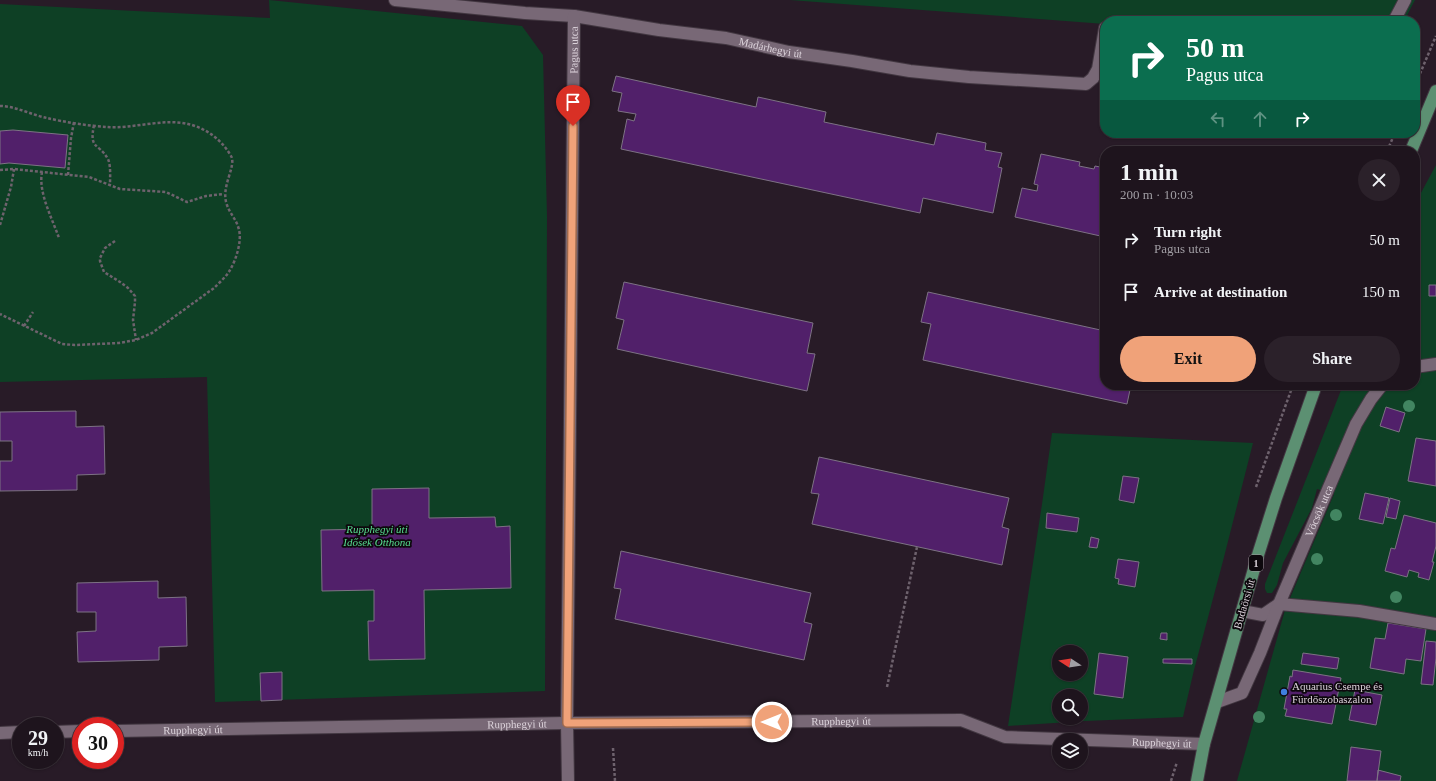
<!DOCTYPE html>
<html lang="en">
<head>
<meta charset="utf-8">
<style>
	:root { --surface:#1e141d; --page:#2b212a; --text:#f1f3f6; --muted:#a19ea4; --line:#3c333b; --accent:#f0a279 }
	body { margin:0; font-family:Georgia,serif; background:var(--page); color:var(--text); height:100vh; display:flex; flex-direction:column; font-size:15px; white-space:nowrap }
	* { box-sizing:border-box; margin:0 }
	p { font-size:13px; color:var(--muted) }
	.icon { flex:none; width:22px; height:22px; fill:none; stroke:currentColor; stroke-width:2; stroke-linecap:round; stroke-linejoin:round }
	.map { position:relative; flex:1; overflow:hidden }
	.panel { position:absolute; left:1100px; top:146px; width:320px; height:244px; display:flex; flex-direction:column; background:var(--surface); border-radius:16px; box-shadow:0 1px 3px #0004,0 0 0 1px var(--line) }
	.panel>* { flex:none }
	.hud { position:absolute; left:1100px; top:16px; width:320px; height:122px; border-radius:16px; box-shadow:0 1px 3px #0004,0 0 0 1px var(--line); background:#0b6e4f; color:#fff; overflow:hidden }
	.needle { width:26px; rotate:282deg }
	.controls { position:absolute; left:1052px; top:645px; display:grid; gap:8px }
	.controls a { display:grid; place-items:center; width:36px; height:36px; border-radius:50%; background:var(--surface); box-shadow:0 1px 3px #0004,0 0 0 1px var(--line); font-size:20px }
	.speed { position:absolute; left:12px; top:717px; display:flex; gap:8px; font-size:20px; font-weight:700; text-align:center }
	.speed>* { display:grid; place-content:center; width:52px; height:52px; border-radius:50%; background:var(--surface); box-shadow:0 1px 3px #0004,0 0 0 1px var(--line); line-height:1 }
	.speed small { font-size:10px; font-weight:400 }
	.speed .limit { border:6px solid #d22; background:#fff; color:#111 }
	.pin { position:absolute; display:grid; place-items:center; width:34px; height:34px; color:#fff; margin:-41px -17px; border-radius:50% 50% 50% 0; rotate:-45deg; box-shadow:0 0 4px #0007 }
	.pin .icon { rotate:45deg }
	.me { position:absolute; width:44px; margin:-22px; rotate:270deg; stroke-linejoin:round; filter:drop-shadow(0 0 3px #0008) }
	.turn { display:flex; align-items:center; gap:14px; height:84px; padding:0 20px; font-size:18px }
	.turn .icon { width:52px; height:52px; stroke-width:2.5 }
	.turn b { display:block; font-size:28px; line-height:34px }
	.lanes { display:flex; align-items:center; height:38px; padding:0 20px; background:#0003; justify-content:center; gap:20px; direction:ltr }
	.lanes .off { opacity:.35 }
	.round { display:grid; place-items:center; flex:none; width:42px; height:42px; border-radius:21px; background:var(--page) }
	.head { display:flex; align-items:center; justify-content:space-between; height:68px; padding:0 20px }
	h1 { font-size:24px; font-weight:600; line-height:30px }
	.action { display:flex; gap:8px; margin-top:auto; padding:8px 20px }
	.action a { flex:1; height:46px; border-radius:24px; background:var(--accent); color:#111; font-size:16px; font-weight:600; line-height:46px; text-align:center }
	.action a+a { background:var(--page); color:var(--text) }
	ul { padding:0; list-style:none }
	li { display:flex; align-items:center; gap:12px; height:52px; padding:0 20px }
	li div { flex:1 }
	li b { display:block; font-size:15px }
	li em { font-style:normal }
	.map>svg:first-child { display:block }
	.green { fill:#0e4025; fill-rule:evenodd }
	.building { fill:#51206a; stroke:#7d7284 }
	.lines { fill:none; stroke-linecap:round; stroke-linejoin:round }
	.minor-casing { stroke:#423741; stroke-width:14 }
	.major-casing { stroke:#423741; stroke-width:14 }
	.path { stroke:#6e626d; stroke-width:2.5; stroke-dasharray:3 2; stroke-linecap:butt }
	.minor { stroke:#786876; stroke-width:12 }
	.major { stroke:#5c9072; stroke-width:12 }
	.tree { fill:#428561 }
	.route-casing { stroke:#9c694f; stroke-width:10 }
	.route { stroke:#f0a279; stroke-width:7 }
	.shop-dot { fill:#3f7fe0; stroke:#0d080d; stroke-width:1.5 }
	.labels { text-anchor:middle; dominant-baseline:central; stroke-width:3.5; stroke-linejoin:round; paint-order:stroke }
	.shield { fill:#0d080d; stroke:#9e969d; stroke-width:1 }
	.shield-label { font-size:10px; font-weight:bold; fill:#dcd3db }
	.street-label { font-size:11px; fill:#dcd3db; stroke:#0d080d }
	.park-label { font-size:11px; font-style:italic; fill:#58db90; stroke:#0d080d }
	.poi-label { font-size:11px; fill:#dcd3db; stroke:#0d080d; text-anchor:start }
</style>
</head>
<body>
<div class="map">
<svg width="1436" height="781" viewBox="0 0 1436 781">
	<rect width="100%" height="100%" fill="#281b27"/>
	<!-- green -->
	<path class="green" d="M269,0L522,26L543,55L547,217L545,691L215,702L207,377L0,382V4L270,18Z
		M790,0H1415L1404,21H1105V24Z
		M1436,165V781H1237L1285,610L1334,494L1317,489L1312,508L1283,563L1277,585L1272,593H1267L1265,589V584L1343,385H1415V204Z
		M1052,433L1253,443L1223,561L1194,670L1183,717L1085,721L1008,726L1042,504ZM1059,652H1081V674H1059ZM1059,696H1081V718H1059Z"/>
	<!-- building -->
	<path class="building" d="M616,76L756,107L758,97L826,112L824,122L934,145L937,133L986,143L985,150L1002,153L998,167L1002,168L993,213L923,198L920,213L621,149L627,119L634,121L636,114L618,111L622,93L612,91Z
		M13,130L68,135L65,168L9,163L0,164V131Z
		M1041,154L1080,162L1079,166L1094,169L1095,166L1105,168V237L1015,217L1022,188L1037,191L1038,185L1034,184Z
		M624,282L813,323L807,353L815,354L807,391L617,349L624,320L616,318Z
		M1429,285H1436V296H1429Z
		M928,292L1105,331V385H1131L1127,404L923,360L931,324L921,322Z
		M1386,407L1405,413L1399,432L1380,426Z
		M76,411V427L104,426L105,474L77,475V490L0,491V461H12V441H0V412Z
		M1416,438L1436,441V486L1408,481Z
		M819,457L1009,498L1002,527L1009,529L1002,565L812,524L819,494L811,493Z
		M1123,476L1139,478L1134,503L1119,500Z
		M429,488V518L495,517L496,527L510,526L511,588L424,590L425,659L369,660L368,621H374V590L322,591L321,530L372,529V489Z
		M1365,493L1389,498L1383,524L1359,519Z
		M1390,498L1400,501L1396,519L1386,517Z
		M1047,513L1079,518L1077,532L1046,528Z
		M1404,515L1436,523V546L1432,562H1434L1429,580L1418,577L1419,573L1409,570L1407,577L1385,571L1391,548L1395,549Z
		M1091,537L1099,539L1097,548L1089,547Z
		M621,551L811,593L804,622L812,624L804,660L615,619L621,589L614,588Z
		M1118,559L1139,562L1135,587L1118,584L1119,579L1115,578Z
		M158,581V598L186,597L187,646L159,647V660L78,662L77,632L96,631V612H77V583Z
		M1388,623L1426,629L1421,661L1406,659L1404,674L1370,668L1375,638L1385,639Z
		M1161,633H1167V640L1160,639Z
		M1426,641L1436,642V658L1433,685L1421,684Z
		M1099,653L1128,657L1123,698L1094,694Z
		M1303,653L1339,658L1337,669L1301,664Z
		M1163,659H1192V664L1163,663Z
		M1293,670L1341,678L1332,724L1285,716L1287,709H1284L1290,676L1292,677Z
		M282,672V700L261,701L260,673Z
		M1355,690L1382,695L1376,725L1349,720Z
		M1351,747L1381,751L1377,781H1347Z
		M1378,770L1401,776L1400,781H1377Z"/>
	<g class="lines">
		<defs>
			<g id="minor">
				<path id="s1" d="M395,0L525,13L574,16L659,30L726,38L789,52L852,61L910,71L969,77L1086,84L1093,78L1098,69L1105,28"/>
				<path d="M1394,21L1405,0"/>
				<path d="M1415,367L1436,364"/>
				<path id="s2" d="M1242,611L1263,615L1279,604L1356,424L1371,399L1382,385"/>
				<path d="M1217,702L1242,693L1260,653L1279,604L1359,611L1436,624"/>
				<path id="s3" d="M115,731L567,723L961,720L1005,737L1204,744"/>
				<path d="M55,732L81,731"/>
				<path d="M0,733L21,732"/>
				<path id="s4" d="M568,781L567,723L574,16"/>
			</g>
			<path id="major" d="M1411,151L1436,91
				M1197,781L1204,744L1258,555L1276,498L1316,385"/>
		</defs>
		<!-- minor casing -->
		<use href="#minor" class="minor-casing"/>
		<!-- major casing -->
		<use href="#major" class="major-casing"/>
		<!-- path -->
		<path class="path" d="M1416,83L1436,36
			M0,106C15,106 32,115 47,118C64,122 89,126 107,127C132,129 164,118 188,124C206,128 222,140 231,156C237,166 220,187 227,205C230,214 237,220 239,230C242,241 236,260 230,270C226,277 219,283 214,288L152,333L136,340L119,343L75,345L62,344L0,314
			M94,125C89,150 98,142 108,159C111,166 110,177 110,185
			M1387,151L1395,133
			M0,170L14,169L89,177L120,189L166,192L187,202L206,196L224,194
			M42,172C38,192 52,218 59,238
			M68,175L71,138L74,122
			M0,225L11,187L14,169
			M115,241L105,248L100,258V261L104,272L120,282L128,288L135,296V302L133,320L136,340
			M24,326L33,312
			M1256,487L1293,385
			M887,687L917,547
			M613,748L615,781
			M1171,781L1177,762"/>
		<!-- minor -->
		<use href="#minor" class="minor"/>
		<!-- major -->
		<use href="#major" class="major"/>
	</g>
	<!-- trees -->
	<g class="tree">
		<circle cx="1409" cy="406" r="6"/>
		<circle cx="1336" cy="515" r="6"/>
		<circle cx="1317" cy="559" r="6"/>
		<circle cx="1396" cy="597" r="6"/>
		<circle cx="1259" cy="717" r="6"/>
	</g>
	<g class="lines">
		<defs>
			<path id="route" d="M573,126L567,723L772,722"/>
		</defs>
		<!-- route casing -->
		<use href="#route" class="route-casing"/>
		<!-- route -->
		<use href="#route" class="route"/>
	</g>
	<!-- markers -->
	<circle class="shop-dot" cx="1284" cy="692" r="4"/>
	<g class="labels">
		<!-- shield labels -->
		<rect class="shield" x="1249" y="555" width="14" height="16" rx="3"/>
		<g class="shield-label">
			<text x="1256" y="563">1</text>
		</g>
		<!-- street labels -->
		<g class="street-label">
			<text stroke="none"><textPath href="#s1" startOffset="379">Madárhegyi út</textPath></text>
			<text stroke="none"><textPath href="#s4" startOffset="731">Pagus utca</textPath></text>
			<text stroke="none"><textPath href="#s2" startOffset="142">Vöcsök utca</textPath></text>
			<text transform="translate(1244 604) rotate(-74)">Budaörsi út</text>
			<text stroke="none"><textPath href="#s3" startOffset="726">Rupphegyi út</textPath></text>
			<text stroke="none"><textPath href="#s3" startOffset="402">Rupphegyi út</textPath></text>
			<text stroke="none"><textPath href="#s3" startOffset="78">Rupphegyi út</textPath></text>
			<text stroke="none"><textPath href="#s3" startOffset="1050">Rupphegyi út</textPath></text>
		</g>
		<!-- park labels -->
		<g class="park-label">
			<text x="377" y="529">Rupphegyi úti<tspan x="377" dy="13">Idősek Otthona</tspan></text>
		</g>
		<!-- poi labels -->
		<g class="poi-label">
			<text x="1292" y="686">Aquarius Csempe és<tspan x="1292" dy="13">Fürdőszobaszalon</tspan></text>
		</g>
	</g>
</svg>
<div class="controls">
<a><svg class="needle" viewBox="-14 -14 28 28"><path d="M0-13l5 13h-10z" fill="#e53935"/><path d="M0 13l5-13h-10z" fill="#a19ea4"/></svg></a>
<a><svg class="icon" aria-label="search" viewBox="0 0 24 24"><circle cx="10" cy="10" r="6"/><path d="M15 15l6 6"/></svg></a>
<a><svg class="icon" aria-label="layers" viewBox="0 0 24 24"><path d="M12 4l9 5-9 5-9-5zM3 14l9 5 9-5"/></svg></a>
</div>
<div class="speed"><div>29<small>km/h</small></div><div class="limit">30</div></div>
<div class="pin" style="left:573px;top:126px;background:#d93025"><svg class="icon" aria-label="arrive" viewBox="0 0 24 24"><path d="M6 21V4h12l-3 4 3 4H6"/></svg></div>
<svg class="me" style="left:772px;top:722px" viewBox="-20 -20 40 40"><circle r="17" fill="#f0a279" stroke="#fff" stroke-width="3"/><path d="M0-11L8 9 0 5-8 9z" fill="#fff"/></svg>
<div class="hud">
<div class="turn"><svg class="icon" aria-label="right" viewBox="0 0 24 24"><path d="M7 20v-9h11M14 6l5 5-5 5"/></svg><div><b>50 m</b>Pagus utca</div></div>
<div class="lanes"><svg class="icon off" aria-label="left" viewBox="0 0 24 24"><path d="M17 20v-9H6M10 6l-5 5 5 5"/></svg><svg class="icon off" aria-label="ahead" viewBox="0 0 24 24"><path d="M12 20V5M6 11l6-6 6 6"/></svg><svg class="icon" aria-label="right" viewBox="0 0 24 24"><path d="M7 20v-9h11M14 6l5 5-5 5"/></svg></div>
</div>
<section class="panel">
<div class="head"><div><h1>1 min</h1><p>200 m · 10:03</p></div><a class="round"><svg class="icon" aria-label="close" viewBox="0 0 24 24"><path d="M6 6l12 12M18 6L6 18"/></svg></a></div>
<ul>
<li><svg class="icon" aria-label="right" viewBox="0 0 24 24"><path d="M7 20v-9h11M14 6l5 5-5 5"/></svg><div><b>Turn right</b><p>Pagus utca</p></div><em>50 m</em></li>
<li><svg class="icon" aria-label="arrive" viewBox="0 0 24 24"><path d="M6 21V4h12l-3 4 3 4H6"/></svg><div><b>Arrive at destination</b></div><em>150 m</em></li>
</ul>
<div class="action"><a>Exit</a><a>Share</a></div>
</section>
</div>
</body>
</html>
